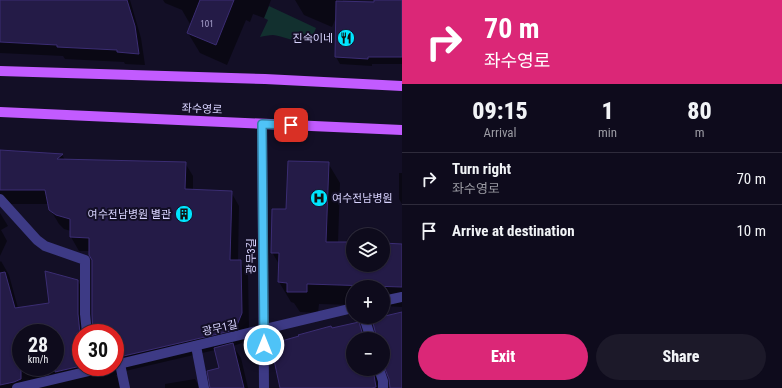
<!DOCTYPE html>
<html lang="en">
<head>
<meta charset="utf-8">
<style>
	:root { --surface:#0e0b1c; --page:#1c1929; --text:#f1f3f6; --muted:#9b9ba3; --line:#2e2b3b; --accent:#db2777 }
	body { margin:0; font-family:"Roboto Condensed","Noto Sans KR",sans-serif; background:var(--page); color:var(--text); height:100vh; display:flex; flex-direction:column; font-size:15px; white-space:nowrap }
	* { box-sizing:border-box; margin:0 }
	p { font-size:13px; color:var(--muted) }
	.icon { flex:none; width:22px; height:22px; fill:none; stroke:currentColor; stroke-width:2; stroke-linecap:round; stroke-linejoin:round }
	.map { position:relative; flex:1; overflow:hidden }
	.details { display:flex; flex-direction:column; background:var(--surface); width:380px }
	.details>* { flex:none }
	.banner { background:#db2777; color:#fff; overflow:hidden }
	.controls { position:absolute; left:346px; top:228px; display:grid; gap:8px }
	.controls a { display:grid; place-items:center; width:44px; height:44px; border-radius:50%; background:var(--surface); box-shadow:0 1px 3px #0004,0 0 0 1px var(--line); font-size:20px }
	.speed { position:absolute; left:12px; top:324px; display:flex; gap:8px; font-size:20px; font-weight:700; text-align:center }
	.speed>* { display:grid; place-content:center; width:52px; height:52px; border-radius:50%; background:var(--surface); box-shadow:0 1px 3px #0004,0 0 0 1px var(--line); line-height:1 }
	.speed small { font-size:10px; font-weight:400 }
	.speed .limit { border:6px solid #d22; background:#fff; color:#111 }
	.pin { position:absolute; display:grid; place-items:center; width:34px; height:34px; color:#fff; margin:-17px; border-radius:8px; box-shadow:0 2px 6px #0006 }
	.me { position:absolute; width:44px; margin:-22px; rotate:0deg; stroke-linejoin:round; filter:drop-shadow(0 0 3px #0008) }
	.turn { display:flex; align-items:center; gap:14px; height:84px; padding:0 16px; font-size:18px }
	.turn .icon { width:52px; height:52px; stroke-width:2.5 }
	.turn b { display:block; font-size:28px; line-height:34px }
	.eta { display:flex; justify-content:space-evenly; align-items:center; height:68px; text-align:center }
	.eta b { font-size:24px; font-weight:800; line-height:28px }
	.primary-button { display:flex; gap:8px; margin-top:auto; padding:8px 16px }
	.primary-button a { flex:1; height:46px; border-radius:24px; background:var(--accent); color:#fff; font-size:16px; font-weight:800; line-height:46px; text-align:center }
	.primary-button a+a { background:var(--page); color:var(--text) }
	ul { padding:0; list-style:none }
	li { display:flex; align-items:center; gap:12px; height:52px; padding:0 16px; border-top:1px solid var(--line) }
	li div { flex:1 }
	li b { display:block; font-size:15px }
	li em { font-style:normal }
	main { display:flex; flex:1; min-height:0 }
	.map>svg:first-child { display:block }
	.green { fill:#12302f }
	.shadow { fill:#0007; fill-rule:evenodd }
	.building { fill:#241b47; stroke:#3b2d73 }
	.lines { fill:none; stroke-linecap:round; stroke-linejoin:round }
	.service { stroke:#3d3a85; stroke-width:10 }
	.minor { stroke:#3d3a85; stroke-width:10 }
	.primary { stroke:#c25bff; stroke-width:10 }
	.route-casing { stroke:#337fa1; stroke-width:10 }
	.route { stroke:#4fc3f7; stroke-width:7 }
	.labels { text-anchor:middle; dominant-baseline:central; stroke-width:4; stroke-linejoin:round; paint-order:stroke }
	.number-label { font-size:9px; fill:#aca6d1 }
	.poi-label { font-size:11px; fill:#d9d4ff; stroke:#130f26; text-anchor:end }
	.street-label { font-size:11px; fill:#d9d4ff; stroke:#130f26 }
</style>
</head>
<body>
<main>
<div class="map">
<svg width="402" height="388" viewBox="0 0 402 388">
	<rect width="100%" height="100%" fill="#130f26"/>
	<!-- green -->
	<path class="green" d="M269,6L316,28C309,50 288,37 273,35C269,35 264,36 260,37L268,20L264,18Z"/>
	<!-- shadow -->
	<path class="shadow" d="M0,0H130L141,38L145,65L125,64L124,62L65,59L63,56L0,53Z
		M163,0H271L264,18L253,14L250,22L246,20L227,65L200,53L188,33L191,25L190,24L182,10L165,3Z
		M295,0H343L342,2L375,4V0H402V64H372V66L340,64L336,57L337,15L332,27L304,15Z
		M0,151L62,155L65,160L185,163L193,176V191L231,192L239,206L238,261H240L248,275L249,327L242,343L233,346L241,358L248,388H211L220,369L215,350L121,372L118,375H116L123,388H0V262L1,261L9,275L18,308L50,304L78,281L86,295V333H81V367H115V333H94L92,260L90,251H79L71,237V231L64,229L59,224L50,209L49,204H0ZM21,333H55V367H21Z
		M328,163L340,183L338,243H353V265H383V244L402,245V307L383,306V287H353V305L319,304L318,313L300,312L294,303L291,302L279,282L280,266L272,252L287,210Z
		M399,173H402V204L399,199Z
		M0,213L8,226L1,230L7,241L0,256Z
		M402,313V388H390V379L388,372L382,371L380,388H283L332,329L358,323L366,339H353V369H383V339H378Z
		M195,379L200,388H165V384Z"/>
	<!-- building -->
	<path class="building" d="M0,0H127L135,26L139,54L117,52V50L57,47V45L0,42Z
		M200,0H234L216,45L187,33Z
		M374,0H402V57H368V59L335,57L336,1L374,2Z
		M0,150L63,154L57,159L186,162L185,189L232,191L230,260H241L242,313L235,330L115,358V333H93L92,314V260L89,255V238L70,237V219L56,215L49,210L45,190H0Z
		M288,161L329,162L326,242H353V265H383V243L402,244V287L307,284V292H287V283L278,282L279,253H271L272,209H286Z
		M45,271L78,280V314L80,333H77V336L75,337L81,366L55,372V333H21V379L14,382L0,385V273L5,272L15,308L49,303Z
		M402,312V388H390L389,379L383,364V339H377L372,319Z
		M359,322L364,339H353V369H373L376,387L372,388H280L274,360L278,342L299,336L298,335L331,326L332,328Z
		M233,343L244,388H210L207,371L219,368L214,348Z"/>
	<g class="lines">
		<!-- service -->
		<path class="service" d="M0,199L37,240L45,246L85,260V314L87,333
			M364,317L371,339
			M196,346L204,388
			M120,364L125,388
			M379,369L383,381V388"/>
		<!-- minor -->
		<path class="minor" d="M262,124L264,388
			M383,301L402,297
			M115,365L353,308
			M17,388L106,367"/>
		<!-- primary -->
		<path class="primary" d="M0,71L265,79L402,86
			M0,112L402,130"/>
	</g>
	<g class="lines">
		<defs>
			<path id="route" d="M264,345L262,124L291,125"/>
		</defs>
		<!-- route casing -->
		<use href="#route" class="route-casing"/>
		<!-- route -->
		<use href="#route" class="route"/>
	</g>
	<!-- icons -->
	<defs>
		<symbol id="restaurant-disc" viewBox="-11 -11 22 22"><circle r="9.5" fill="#00e5ff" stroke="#130f26"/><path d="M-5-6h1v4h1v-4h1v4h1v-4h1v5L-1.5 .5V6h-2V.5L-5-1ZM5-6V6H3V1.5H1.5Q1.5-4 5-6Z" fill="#111"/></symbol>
		<symbol id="hospital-disc" viewBox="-11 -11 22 22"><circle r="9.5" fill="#00e5ff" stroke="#130f26"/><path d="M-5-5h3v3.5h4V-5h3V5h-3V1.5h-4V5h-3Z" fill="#111"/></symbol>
		<symbol id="building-disc" viewBox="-11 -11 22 22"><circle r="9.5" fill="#00e5ff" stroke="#130f26"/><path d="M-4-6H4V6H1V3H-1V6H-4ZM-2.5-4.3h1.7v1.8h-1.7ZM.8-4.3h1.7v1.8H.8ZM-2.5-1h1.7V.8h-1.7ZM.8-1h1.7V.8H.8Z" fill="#111"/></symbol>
	</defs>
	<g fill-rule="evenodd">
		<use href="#restaurant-disc" x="336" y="28" width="20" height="20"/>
		<use href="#hospital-disc" x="309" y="188" width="20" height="20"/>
		<use href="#building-disc" x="174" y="204" width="20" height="20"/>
	</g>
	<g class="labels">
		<!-- number labels -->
		<g class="number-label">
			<text x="207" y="24">101</text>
		</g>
		<!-- poi labels -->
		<g class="poi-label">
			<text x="333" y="38">진숙이네</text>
			<text x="332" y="198" text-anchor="start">여수전남병원</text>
			<text x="171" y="214">여수전남병원 별관</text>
		</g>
		<!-- street labels -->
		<g class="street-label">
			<text transform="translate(202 109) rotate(3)">좌수영로</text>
			<text transform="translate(251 256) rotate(-90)">광무3길</text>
			<text transform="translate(220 328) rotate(-13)">광무1길</text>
		</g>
	</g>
</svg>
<div class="controls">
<a><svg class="icon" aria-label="layers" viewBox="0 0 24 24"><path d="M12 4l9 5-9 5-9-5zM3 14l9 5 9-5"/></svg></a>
<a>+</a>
<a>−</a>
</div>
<div class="speed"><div>28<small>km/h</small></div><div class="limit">30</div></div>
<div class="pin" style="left:291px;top:125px;background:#d93025"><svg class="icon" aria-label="arrive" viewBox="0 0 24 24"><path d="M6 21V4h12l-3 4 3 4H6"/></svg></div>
<svg class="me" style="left:264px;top:345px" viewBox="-20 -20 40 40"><circle r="17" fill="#4fc3f7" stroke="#fff" stroke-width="3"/><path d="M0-11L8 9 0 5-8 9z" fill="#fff"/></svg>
</div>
<section class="details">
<div class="banner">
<div class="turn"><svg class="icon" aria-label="right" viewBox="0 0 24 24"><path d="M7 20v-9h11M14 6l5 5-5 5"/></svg><div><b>70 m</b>좌수영로</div></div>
</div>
<div class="eta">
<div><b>09:15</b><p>Arrival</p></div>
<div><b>1</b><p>min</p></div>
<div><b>80</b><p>m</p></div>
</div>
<ul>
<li><svg class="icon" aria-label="right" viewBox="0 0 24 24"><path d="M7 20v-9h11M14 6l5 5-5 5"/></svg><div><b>Turn right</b><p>좌수영로</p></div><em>70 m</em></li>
<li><svg class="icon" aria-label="arrive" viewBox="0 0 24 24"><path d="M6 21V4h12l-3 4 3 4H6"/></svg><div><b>Arrive at destination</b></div><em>10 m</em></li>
</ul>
<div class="primary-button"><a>Exit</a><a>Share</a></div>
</section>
</main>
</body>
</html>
